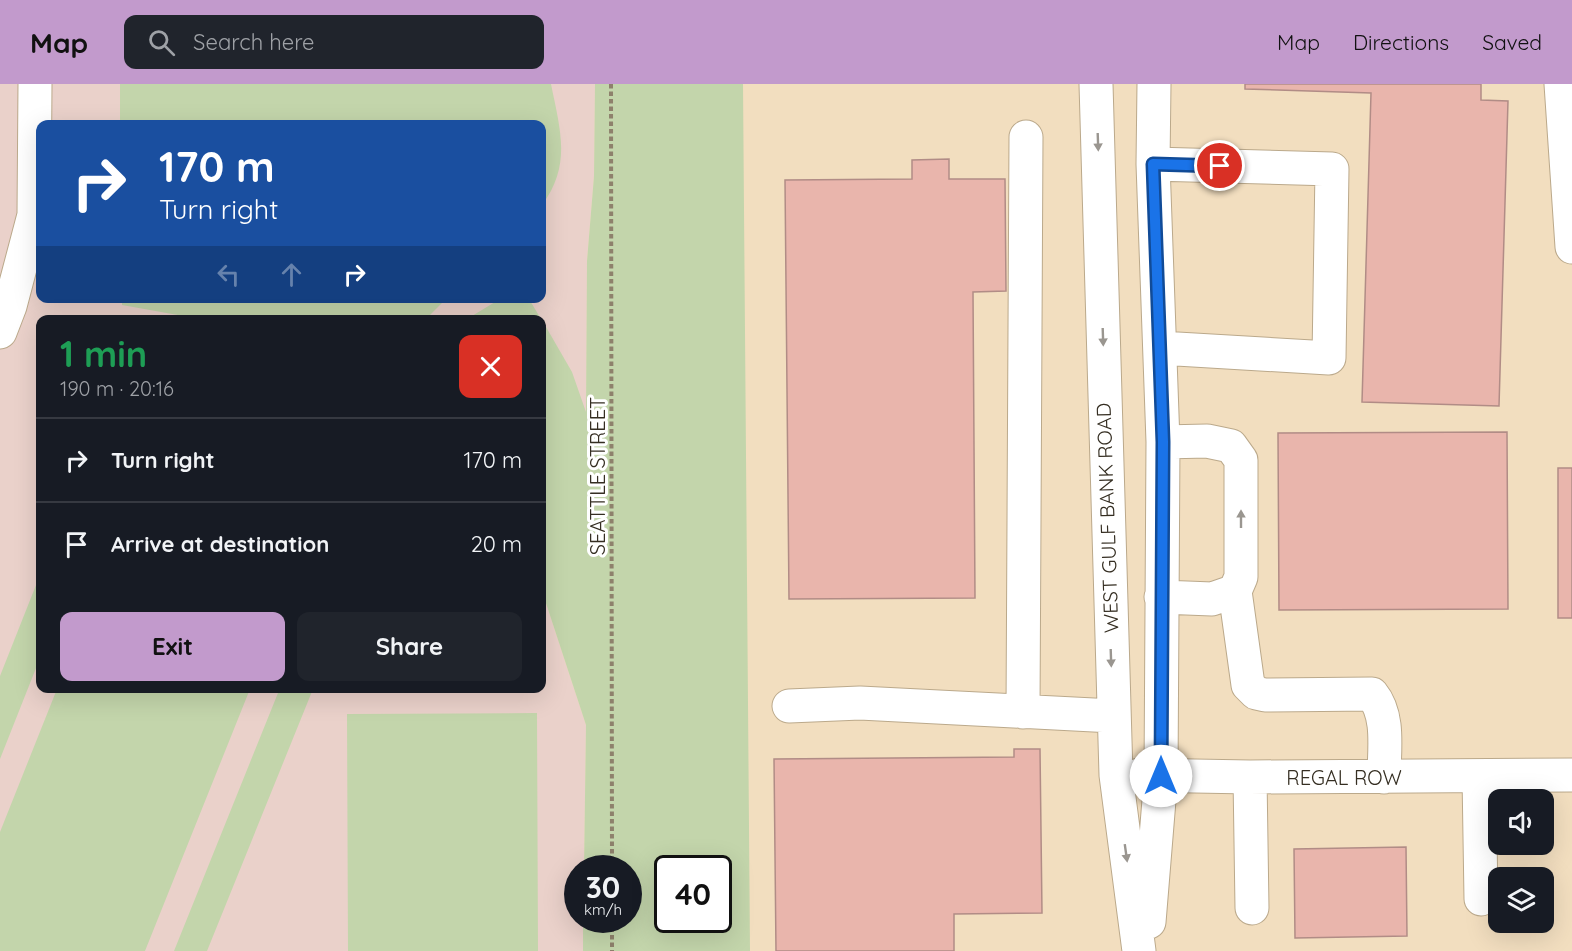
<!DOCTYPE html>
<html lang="en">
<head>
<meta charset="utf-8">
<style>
	:root { --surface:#171b24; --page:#20242c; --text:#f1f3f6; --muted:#9ea1a6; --line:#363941; --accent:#c29acc }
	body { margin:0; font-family:Quicksand,sans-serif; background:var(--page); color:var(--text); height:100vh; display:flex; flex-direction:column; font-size:22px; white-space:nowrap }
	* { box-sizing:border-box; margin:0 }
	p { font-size:20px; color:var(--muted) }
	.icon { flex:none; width:33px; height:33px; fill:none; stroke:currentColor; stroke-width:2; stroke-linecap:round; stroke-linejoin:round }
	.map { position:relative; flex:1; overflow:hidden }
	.sheet { position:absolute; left:36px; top:231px; width:510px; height:378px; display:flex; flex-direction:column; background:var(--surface); border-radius:12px; box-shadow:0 6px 24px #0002 }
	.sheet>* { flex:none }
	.top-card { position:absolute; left:36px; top:36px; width:510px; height:183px; border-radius:12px; box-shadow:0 6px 24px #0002; background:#1a4fa0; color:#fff; overflow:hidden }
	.buttons { position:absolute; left:1488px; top:705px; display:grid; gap:12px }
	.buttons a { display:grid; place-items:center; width:66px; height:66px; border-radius:12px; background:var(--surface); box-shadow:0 6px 24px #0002; font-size:30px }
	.speed { position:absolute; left:564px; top:771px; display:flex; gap:12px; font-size:30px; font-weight:700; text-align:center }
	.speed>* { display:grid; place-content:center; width:78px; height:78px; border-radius:50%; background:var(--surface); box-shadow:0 6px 24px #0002; line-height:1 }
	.speed small { font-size:15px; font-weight:400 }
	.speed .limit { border:3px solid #111; border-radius:9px; background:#fff; color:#111 }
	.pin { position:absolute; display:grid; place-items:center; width:51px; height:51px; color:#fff; margin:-26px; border:3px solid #fff; border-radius:50%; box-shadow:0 2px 6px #0007 }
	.me { position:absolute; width:66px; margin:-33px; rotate:0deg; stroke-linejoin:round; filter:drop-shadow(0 0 4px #0008) }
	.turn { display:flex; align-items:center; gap:21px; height:126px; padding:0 24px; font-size:27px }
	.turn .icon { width:78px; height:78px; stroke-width:2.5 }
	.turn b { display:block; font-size:42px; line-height:51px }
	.lanes { display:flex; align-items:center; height:57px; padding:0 24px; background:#0003; justify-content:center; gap:30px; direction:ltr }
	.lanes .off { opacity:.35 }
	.round { display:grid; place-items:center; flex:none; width:63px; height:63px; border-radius:12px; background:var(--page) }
	.overview { display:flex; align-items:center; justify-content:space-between; height:102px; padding:0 24px }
	h1 { font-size:36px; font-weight:700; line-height:45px; color:#1e9e55 }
	.cta { display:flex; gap:12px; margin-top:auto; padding:12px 24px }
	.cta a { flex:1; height:69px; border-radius:12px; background:var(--accent); color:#111; font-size:24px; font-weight:700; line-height:69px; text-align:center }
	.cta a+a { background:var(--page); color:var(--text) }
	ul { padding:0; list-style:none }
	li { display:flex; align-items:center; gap:18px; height:84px; padding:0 24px; border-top:2px solid var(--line) }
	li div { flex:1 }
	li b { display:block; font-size:22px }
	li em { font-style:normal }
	header { display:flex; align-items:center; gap:36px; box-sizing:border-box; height:84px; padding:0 30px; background:var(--accent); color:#111 }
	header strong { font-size:28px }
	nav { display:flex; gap:33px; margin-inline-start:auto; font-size:21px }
	.search { width:420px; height:54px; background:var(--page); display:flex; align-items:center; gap:15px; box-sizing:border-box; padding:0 21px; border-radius:12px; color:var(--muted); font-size:22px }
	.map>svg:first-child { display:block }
	.education { fill:#ead1ca; fill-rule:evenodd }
	.green { fill:#c3d5ab; fill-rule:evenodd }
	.building { fill:#e9b5ac; stroke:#b18c86; stroke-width:1.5 }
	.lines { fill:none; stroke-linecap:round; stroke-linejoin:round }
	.minor-casing { stroke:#bba98b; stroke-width:35 }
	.path { stroke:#8e816c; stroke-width:4; stroke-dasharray:4.5 3; stroke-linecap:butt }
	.minor { stroke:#fff; stroke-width:33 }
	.oneway { fill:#9a9690 }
	.route-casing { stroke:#114b97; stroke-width:15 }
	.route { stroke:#1a73e8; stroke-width:10 }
	.labels { text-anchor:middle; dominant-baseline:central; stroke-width:6; stroke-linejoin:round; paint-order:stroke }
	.street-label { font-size:20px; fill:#352e22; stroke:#fff }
</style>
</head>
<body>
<header>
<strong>Map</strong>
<div class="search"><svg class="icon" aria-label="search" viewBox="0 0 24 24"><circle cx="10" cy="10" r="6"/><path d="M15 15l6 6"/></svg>Search here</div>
<nav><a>Map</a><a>Directions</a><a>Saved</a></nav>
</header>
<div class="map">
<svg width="1572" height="867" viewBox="0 0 1572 867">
	<rect width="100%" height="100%" fill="#f2debf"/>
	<!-- education -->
	<path class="education" d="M0,0H595L594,92L587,177L586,368L542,489V236H40V604H542V507L586,641L584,784H578V836H583V867H0ZM40,40H542V214H40Z"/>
	<!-- green -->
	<path class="green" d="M120,0H551C560,45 572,81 542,121V40H120Z
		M595,0H743L750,867H583V836H628V784H584L586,641L542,507V236L572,288L586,328L587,177L594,92ZM668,784H718V836H668Z
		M122,215V214L446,215L425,236L200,235L122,221Z
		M500,215H529L541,235H467Z
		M40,491V574L0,675V592Z
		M280,604L313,605L207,867H174Z
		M57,605H250L145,867H0V748Z
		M537,629L538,867H348L347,630Z"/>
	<!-- building -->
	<path class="building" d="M1245,0H1481V16L1508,17L1499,322L1362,318L1371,9L1245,5Z
		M949,75V95H1005L1006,207L973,208L975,514L789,515L785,96L912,95V76Z
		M1507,348L1508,525L1279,526L1278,349Z
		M1558,384H1572V534H1558Z
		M1014,665H1040L1042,829L954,830V867H776L774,675L1014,673Z
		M1406,763L1407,852L1295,854L1294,765Z"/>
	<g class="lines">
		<defs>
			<path id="minor" d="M1096,0L1116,691L1139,867
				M1561,0L1572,163
				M1153,80L1332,85L1329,274L1160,264
				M0,248L10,222L34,131L35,0
				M1235,507L1248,601L1256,609L1265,611L1372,610C1390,632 1384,666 1384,693
				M1161,513L1212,515L1235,507L1241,493V376L1231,362L1207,357L1163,358
				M789,622L860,619L1113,632
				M1023,628L1026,53
				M1139,691L1250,693L1572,691
				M1479,692L1481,815
				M1250,693L1252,824
				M1149,838L1161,692L1163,358L1153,80L1154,0"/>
		</defs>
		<!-- minor casing -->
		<use href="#minor" class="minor-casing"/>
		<!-- path -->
		<path class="path" d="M611,0L612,784
			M612,836V867"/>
		<!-- minor -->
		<use href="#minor" class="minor"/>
	</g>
	<!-- one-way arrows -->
	<defs><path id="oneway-solid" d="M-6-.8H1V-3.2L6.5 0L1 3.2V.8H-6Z" transform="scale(1.5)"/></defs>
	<g class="oneway">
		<use href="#oneway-solid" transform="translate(1098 58) rotate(88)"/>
		<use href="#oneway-solid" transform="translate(1103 253) rotate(88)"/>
		<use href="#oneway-solid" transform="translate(1241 435) rotate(-90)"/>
		<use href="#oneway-solid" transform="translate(1111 574) rotate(88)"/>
		<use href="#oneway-solid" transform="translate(1126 769) rotate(82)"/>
	</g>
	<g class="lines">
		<defs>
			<path id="route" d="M1161,692L1163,358L1153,80L1220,82"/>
		</defs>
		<!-- route casing -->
		<use href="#route" class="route-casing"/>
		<!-- route -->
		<use href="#route" class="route"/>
	</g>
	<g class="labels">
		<!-- street labels -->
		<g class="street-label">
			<text transform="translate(597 392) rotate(-90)">SEATTLE STREET</text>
			<text transform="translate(1107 434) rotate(-92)">WEST GULF BANK ROAD</text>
			<text x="1344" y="693">REGAL ROW</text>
		</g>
	</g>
</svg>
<div class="buttons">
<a><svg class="icon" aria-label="sound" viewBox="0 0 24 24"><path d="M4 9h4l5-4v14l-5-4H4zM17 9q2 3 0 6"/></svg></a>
<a><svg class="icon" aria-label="layers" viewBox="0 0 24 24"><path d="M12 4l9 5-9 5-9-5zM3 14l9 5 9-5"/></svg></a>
</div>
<div class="speed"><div>30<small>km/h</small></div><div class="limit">40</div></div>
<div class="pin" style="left:1220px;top:82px;background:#d93025"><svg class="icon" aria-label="arrive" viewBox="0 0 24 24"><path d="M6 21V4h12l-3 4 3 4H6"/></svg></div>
<svg class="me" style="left:1161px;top:692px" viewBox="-20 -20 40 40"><circle r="19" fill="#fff"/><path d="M0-13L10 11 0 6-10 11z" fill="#1a73e8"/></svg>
<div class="top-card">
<div class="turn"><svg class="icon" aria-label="right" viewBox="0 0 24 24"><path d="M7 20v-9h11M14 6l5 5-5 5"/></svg><div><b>170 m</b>Turn right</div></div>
<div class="lanes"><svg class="icon off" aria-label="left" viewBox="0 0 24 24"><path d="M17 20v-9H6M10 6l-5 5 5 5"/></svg><svg class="icon off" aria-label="ahead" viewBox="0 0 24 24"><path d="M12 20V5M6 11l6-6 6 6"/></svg><svg class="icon" aria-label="right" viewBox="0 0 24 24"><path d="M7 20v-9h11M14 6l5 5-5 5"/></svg></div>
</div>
<section class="sheet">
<div class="overview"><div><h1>1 min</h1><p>190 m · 20:16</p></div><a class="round" style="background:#d93025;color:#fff"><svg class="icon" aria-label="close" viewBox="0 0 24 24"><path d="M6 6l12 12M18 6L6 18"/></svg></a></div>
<ul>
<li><svg class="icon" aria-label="right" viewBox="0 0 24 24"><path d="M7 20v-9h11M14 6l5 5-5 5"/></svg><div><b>Turn right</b></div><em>170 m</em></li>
<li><svg class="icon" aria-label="arrive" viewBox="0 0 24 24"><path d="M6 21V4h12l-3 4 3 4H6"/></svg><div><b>Arrive at destination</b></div><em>20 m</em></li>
</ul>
<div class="cta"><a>Exit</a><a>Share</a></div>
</section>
</div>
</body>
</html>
